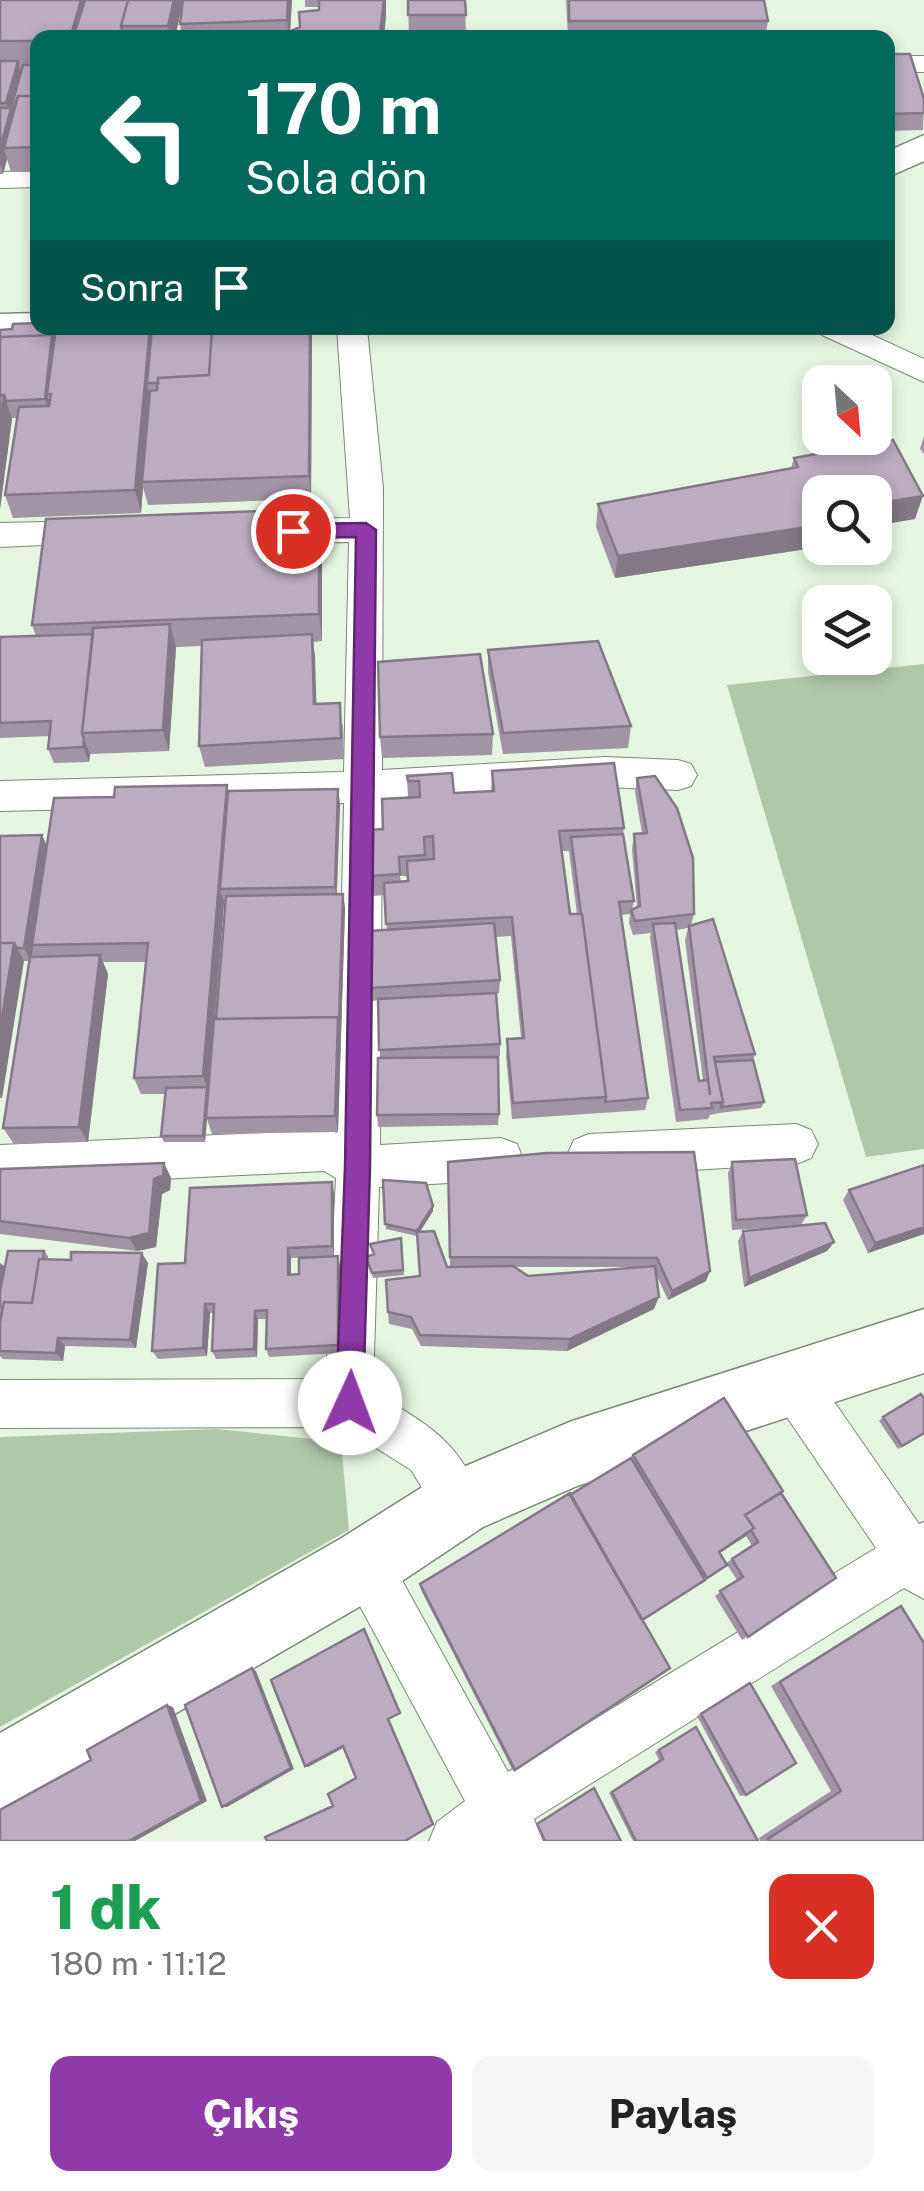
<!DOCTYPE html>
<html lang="tr">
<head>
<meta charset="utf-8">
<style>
	:root { --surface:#fff; --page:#f6f6f6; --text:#222; --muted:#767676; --accent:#8f3aa8 }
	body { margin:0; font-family:"Public Sans",sans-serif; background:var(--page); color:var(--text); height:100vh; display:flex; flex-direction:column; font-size:38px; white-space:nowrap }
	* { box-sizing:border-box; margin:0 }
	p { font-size:32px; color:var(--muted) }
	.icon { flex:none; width:55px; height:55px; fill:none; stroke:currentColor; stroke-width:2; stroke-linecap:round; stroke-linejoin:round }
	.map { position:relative; height:1841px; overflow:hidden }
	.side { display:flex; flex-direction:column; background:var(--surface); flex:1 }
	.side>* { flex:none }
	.guide { position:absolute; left:30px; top:30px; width:865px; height:305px; border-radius:20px; box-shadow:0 5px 15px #0003; background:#00695c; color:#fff; overflow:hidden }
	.needle { width:65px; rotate:154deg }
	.controls { position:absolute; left:802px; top:365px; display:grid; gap:20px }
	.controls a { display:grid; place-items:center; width:90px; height:90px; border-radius:20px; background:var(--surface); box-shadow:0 5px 15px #0003; font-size:50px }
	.pin { position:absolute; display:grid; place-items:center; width:85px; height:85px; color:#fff; margin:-42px; border:5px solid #fff; border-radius:50%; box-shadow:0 2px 10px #0007 }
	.me { position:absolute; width:110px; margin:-55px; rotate:2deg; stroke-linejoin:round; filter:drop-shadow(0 0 8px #0008) }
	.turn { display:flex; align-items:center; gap:35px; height:210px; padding:0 50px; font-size:45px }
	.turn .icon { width:130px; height:130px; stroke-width:2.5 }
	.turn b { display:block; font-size:70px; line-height:85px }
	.then { display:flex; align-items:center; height:95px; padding:0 50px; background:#0003; gap:20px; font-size:38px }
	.round { display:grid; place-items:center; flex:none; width:105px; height:105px; border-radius:20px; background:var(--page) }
	.headline { display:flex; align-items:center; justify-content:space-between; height:170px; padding:0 50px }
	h1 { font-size:60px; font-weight:800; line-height:75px; color:#1e9e55 }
	.cta { display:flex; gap:20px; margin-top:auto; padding:20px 50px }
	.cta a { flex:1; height:115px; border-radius:20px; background:var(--accent); color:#fff; font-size:40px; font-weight:800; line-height:115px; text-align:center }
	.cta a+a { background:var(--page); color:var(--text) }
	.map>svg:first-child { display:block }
	.green { fill:#b0c8a9 }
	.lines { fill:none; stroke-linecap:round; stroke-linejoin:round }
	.street-casing { stroke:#7a8876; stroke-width:2 }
	.secondary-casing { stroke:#7a8876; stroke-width:3 }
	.primary-casing { stroke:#7a8876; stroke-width:3 }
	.street { fill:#fff; fill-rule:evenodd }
	.secondary { fill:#fff; fill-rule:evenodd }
	.primary { fill:#fff; fill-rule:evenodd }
	.wall { fill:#a194a4; fill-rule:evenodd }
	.shaded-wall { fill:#837886 }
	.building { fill:#bbacbf; stroke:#837886; stroke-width:2.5 }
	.route { fill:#8f3aa8; stroke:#5d266d; stroke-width:2.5 }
</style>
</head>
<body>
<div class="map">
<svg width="924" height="1841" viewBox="0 0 924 1841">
	<rect width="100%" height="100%" fill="#e5f5e1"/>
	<!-- green -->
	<path class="green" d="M924,664V1149L866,1157L727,685Z
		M217,1429L341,1442L349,1530L0,1727V1437Z"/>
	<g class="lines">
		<defs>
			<path id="street" d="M888,56H924V72H888Z
				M38,171V187L0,188V172Z
				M337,328H367L383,488L382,770L605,757L678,760L691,764L697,775L691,786L678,790L605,787L382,801L380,1145L501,1138L517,1144L523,1159L517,1174L501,1180L379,1187L373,1391C430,1427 456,1437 484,1503L476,1520L459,1528L442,1520L411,1470L343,1427L0,1428V1380L326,1379L336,1178L324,1171L0,1187V1145L329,1130L337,1133L344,803L0,811V781L344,772L349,542L270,543L258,540L253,531L258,522L270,519L350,518Z
				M818,328H857L924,359V382L822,335Z
				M97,521L109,524L114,533L109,542L0,547V523Z
				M796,1124L811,1130L818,1144L811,1158L796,1164L589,1176L574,1170L567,1155L574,1140L589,1134Z
				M793,1360L810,1367L919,1524L924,1522V1599L904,1588L534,1819L543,1841H429L437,1822L465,1801L347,1582L340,1564L347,1546L365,1539L383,1546L508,1772L876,1548L776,1401L769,1384L776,1367Z"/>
			<path id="secondary" d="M924,1309V1373L577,1486L483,1527L390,1589L26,1800L0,1811V1733L340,1539L435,1479L572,1421Z"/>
			<path id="primary" d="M924,135V161L888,177V151Z
				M38,313V328H59L53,337L0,342V314Z"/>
		</defs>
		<!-- street casing -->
		<use href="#street" class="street-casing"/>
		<!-- secondary casing -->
		<use href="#secondary" class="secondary-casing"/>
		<!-- primary casing -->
		<use href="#primary" class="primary-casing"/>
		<!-- street -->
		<use href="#street" class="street"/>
		<!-- secondary -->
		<use href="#secondary" class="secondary"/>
		<!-- primary -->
		<use href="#primary" class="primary"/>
	</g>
	<!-- wall -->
	<path class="wall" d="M0,0H292L290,31L300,27L319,10V7H305V0H386V15L384,38H182L180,24L182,5L175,38H38V172H11L7,159L3,174H0Z
		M408,0H465L466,38H409Z
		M566,0H764L768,21L765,38H568Z
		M888,54L924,99L923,130L888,131Z
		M38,328H312L311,499L148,505L143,487L141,513L13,518L5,495L17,418H12L0,509V330Z
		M924,436V454L920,449Z
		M794,458L915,519L820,492V547L615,578L596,527L598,504L791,468Z
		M319,509L322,538V641L313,642L316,704L343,725L344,759L205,767L199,746L202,646L176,647L169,751L90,754L89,762L54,763L48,749L50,736L0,738V637L36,636L32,625Z
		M488,650L631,726L628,748L503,754L488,672Z
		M493,734L492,755L382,758L380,737Z
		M492,771L624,828L623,834L634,901L632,909L637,908L632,849L634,834L642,833L635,792L637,778L694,914L691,925L755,1054L753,1060L764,1102L761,1108L719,1113L710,1115L708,1119L676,1122L650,937L651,933L633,935L629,923L630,914L621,915L648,1098L645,1110L512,1119L506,1056L507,1039L521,1038L511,936L496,937L500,980L499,993H496L500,1044V1056L482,1057L499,1114L498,1125L378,1127L377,1115L380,1058L378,1000L372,1001L371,988L387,930L385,895L373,896L371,876L383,829L408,798L407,776L454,793L491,791ZM562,851H569L577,914H570ZM400,876H408V881L401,882ZM688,928L685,940L703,1080L699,1081L676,930Z
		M338,789L340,804L337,894H343L345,908L338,1132L212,1134L207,1119L205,1142H164L161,1136L165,1094H141L134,1078L146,962H103L108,974L88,1142L14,1144L3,1128L29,961H23L2,1098H0V836L42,835L47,846L114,797L228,791ZM224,902L225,903L216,1019H215Z
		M448,1162L706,1281L668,1300L655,1272L654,1309L567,1351L421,1346L412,1329L389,1324L388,1312L420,1276L417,1236L386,1229L383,1180L433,1206V1211L420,1232L447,1267L484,1266H450ZM514,1267H643L528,1276Z
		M732,1162L807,1215L801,1225L834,1242L827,1251L744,1287L738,1241L743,1231L799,1226L732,1230L728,1173Z
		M164,1163L171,1178L170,1190L162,1194L156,1247L137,1251L0,1234V1169Z
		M924,1165V1234L868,1253L843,1200L849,1190Z
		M334,1193V1256L291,1258V1274H299L338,1256L340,1266V1353L269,1357L266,1349V1319H258L257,1357L216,1359L212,1351L213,1313H210L207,1356L158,1359L152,1351L185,1263Z
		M401,1238L404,1275L373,1278L366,1257L373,1254L370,1244Z
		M44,1251L48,1256V1259L148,1263L136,1348L65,1346L63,1361L3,1359L0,1356V1263L5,1267Z
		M883,1417L924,1434L898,1449L879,1421Z
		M633,1455L781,1493L836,1578L742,1640L715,1596L737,1580L726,1563L752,1546L746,1536L720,1553L727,1565L720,1571L643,1621L670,1668L513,1771L421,1590L420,1584L631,1458Z
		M901,1606L924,1841H760L759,1838L831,1791L771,1686L889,1612Z
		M750,1683L746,1795L740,1796L697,1716Z
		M696,1727L758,1841H633L609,1793L659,1760L655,1752Z"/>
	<!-- shaded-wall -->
	<path class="shaded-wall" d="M81,0H93L75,32L77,38H70Z
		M174,0H183L175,38H170L168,26Z
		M288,0H292L290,33H288L287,20Z
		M384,0H386V15L384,38H380Z
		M18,61L22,79L13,101L14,107L13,112L16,125L4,148L7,159L3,174L0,164V149L9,116L6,103Z
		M150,328H157L147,383L151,400L142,482L143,487L141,513L135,490Z
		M310,328H312V335L311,499L309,476Z
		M52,335L55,343L47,394L51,407L50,415L45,399Z
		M4,395L12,419L0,509V427Z
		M923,496L915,519L875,526V504Z
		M319,509L322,538V641L319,614Z
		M820,525V547L615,578L618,556Z
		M170,624L176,647L169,751L163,730Z
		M312,634L315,656L317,726L314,704Z
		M84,739L90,754L89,762L83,747Z
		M227,785L232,805L220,889L224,902L205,1142L203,1136L207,1087L203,1076Z
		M338,789L340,804L336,901L335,887Z
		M42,835L48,849L32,945L33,947L31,961L24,948Z
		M343,894L345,908L338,1132L335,1116Z
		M14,943L24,961L2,1098L0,1094V1030Z
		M100,955L108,974L88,1142L79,1127Z
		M164,1163L171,1178L170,1190L162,1194L156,1247L137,1251L129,1238L154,1179Z
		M332,1182L334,1193V1256L332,1246Z
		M433,1206V1211L417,1236V1231Z
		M924,1227V1234L868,1253L875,1243Z
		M834,1242L827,1251L744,1287L749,1278Z
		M288,1248L291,1258V1284L288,1275Z
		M142,1253L148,1263L136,1348L130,1340Z
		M338,1256L340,1266V1353L338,1345Z
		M1,1263L9,1272L0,1306V1268Z
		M710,1271L706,1281L668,1300L672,1291Z
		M659,1297L654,1309L567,1351L570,1339Z
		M205,1304L210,1313L207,1356L203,1348Z
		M255,1311L258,1319L257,1357L254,1349Z
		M58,1338L65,1346L63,1361L56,1353Z
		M754,1528L746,1536L712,1558L719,1552Z
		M252,1668L256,1671L294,1769L227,1807H222Z
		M167,1705L173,1707L207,1801L135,1841H129Z
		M343,1746L345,1747L308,1767L305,1766Z"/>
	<!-- building -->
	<path class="building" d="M0,0H81L70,38H38V41H0Z
		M85,0H128L121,26L123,33L75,32Z
		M128,0H174L168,26H121Z
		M183,0H288L287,20L180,24Z
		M319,0H384L380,33H287L300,27L299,12L319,10Z
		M408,0H465L466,15H408Z
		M569,0H764L768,21H569Z
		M888,54H910L924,99V113L888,114Z
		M0,61H18L6,103H0Z
		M23,65H38V96H18L16,101H13Z
		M18,96H38V147L4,148Z
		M0,108H11L0,149Z
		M38,323V328H56L54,342L52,335L0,337V330L12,329L13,324Z
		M56,328H150L135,490L5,495L19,407L49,406L51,394H47Z
		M152,328H212L209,375L158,378V383H147Z
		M212,328H310L309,476L142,482L150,391L157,390L158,378L209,375Z
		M52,335L45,399L6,401L4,395L0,396V337Z
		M4,395L0,427V396Z
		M893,440L923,496L875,504V492H820V525L618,556L598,504L798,467L794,458Z
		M319,509V614L32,625L46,519Z
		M170,624L163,730L82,733L93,628Z
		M93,634L82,733L84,739L83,747L48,749L51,721L0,723V637Z
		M312,634L314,704L340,703L341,738L199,746L202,640Z
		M598,641L631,726L503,733L488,650Z
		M480,654L493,734L380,737L378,662Z
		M614,763L624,828L559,831L570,914H582L606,1097L513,1103L507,1039L524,1038L512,917L386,924L384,883L408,881L407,861L434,859L433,836L424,837L425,855L399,857L400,874L371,876L369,830L383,829L382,799L420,797L419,781H408L407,776L452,773L454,793L494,791L492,771Z
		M655,776L677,808L693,858L694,914L635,921L631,910L640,906L634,834L647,833L637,778Z
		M227,785L203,1076L134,1078L148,943L32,945L54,798L114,797L115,787Z
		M338,789L335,887L220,889L228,791Z
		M623,834L634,901L619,902L648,1098L605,1102L606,1097L582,914H581L571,837Z
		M42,835L24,948H17L14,943H0V836Z
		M343,894L339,1022L338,1017L216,1019L226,896Z
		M713,919L755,1054L714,1057L723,1102L711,1103L712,1108L680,1110L653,924L675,923L699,1081L708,1080L710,1095L689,926Z
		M494,923L500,980L371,988L369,931Z
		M0,943H14L0,1030Z
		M100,955L79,1127L3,1128L30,957Z
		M496,993L500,1044L379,1050L378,999Z
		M338,1017L335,1116L206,1118L214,1019Z
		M498,1057L499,1114L377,1115L378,1058Z
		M753,1060L764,1102L721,1107L723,1102L715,1062Z
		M207,1087L203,1136H161L166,1088Z
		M694,1152L710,1271L672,1291L657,1258L450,1257L448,1162L547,1153Z
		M795,1159L807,1215L736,1220L732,1162Z
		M164,1163L163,1175L154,1179L149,1233L129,1238L0,1221V1169Z
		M924,1165V1227L875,1243L849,1190Z
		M383,1180L426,1183L433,1206L417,1231L385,1224Z
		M332,1182V1246L288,1248V1275L299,1274V1258L338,1256V1345L266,1349L267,1310L255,1311L254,1349L212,1351L214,1304H205L203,1348L152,1351L158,1264L185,1263L190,1188Z
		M825,1223L834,1242L749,1278L743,1231Z
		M434,1231L447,1267L513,1266L528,1276L655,1266L659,1297L570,1339L420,1335L411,1317L388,1312L386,1280L420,1276L417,1232Z
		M401,1238L403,1270L372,1273L366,1257L374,1254L370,1244Z
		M8,1251H44L43,1259H39L32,1303L4,1302L3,1307L0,1306V1291Z
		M71,1252L142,1253L130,1340L58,1338L56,1353L0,1351V1322L4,1302L32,1303L39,1259L71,1260Z
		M921,1394L924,1398V1433L902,1446L883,1417Z
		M724,1398L783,1491L745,1515L754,1528L719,1552L727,1565L707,1578L633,1455Z
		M631,1458L705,1580L642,1620L570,1495Z
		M570,1493L670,1668L515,1770L420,1584Z
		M781,1493L836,1578L748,1637L720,1591L743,1577L732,1559L758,1542L751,1530L754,1528L745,1515Z
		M901,1606L924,1643V1841H769L768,1839L841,1791L780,1682Z
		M364,1629L400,1713L388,1719L433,1824L405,1841H267L265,1837L333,1806L328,1794L356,1778L343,1746L305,1766L271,1680Z
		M252,1668L291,1768L222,1807L185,1705Z
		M750,1683L796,1763L746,1795L701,1714Z
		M167,1705L201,1801L129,1841H0V1810L91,1760L87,1750Z
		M696,1727L758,1841H636L612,1792L663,1759L659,1750Z
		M594,1788L621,1841H545L537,1824Z"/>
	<!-- route -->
	<path class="route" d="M366,523L376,530L370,1167L363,1403L359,1412L350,1416L340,1412L336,1403L345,1167L356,537L293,538L283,531L293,524Z"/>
</svg>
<div class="controls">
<a><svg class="needle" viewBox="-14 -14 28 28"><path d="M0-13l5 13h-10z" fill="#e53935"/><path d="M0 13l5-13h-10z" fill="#767676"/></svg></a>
<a><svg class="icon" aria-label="search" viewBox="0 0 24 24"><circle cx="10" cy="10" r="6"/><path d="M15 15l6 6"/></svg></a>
<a><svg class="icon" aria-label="layers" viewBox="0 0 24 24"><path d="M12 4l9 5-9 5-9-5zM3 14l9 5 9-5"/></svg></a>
</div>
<div class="pin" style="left:293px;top:531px;background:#d93025"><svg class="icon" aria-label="arrive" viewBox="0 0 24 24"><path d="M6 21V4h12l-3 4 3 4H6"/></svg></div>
<svg class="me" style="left:350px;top:1403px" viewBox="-20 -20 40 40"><circle r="19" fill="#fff"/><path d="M0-13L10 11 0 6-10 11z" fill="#8f3aa8"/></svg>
<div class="guide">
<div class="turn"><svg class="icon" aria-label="left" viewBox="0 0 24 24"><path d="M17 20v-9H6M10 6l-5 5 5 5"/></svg><div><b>170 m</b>Sola dön</div></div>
<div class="then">Sonra<svg class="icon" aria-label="arrive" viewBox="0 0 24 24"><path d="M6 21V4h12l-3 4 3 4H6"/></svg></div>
</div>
</div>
<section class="side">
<div class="headline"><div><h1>1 dk</h1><p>180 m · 11:12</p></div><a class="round" style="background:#d93025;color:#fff"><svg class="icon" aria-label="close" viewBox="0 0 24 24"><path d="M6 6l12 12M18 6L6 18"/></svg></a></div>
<div class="cta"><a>Çıkış</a><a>Paylaş</a></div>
</section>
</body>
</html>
